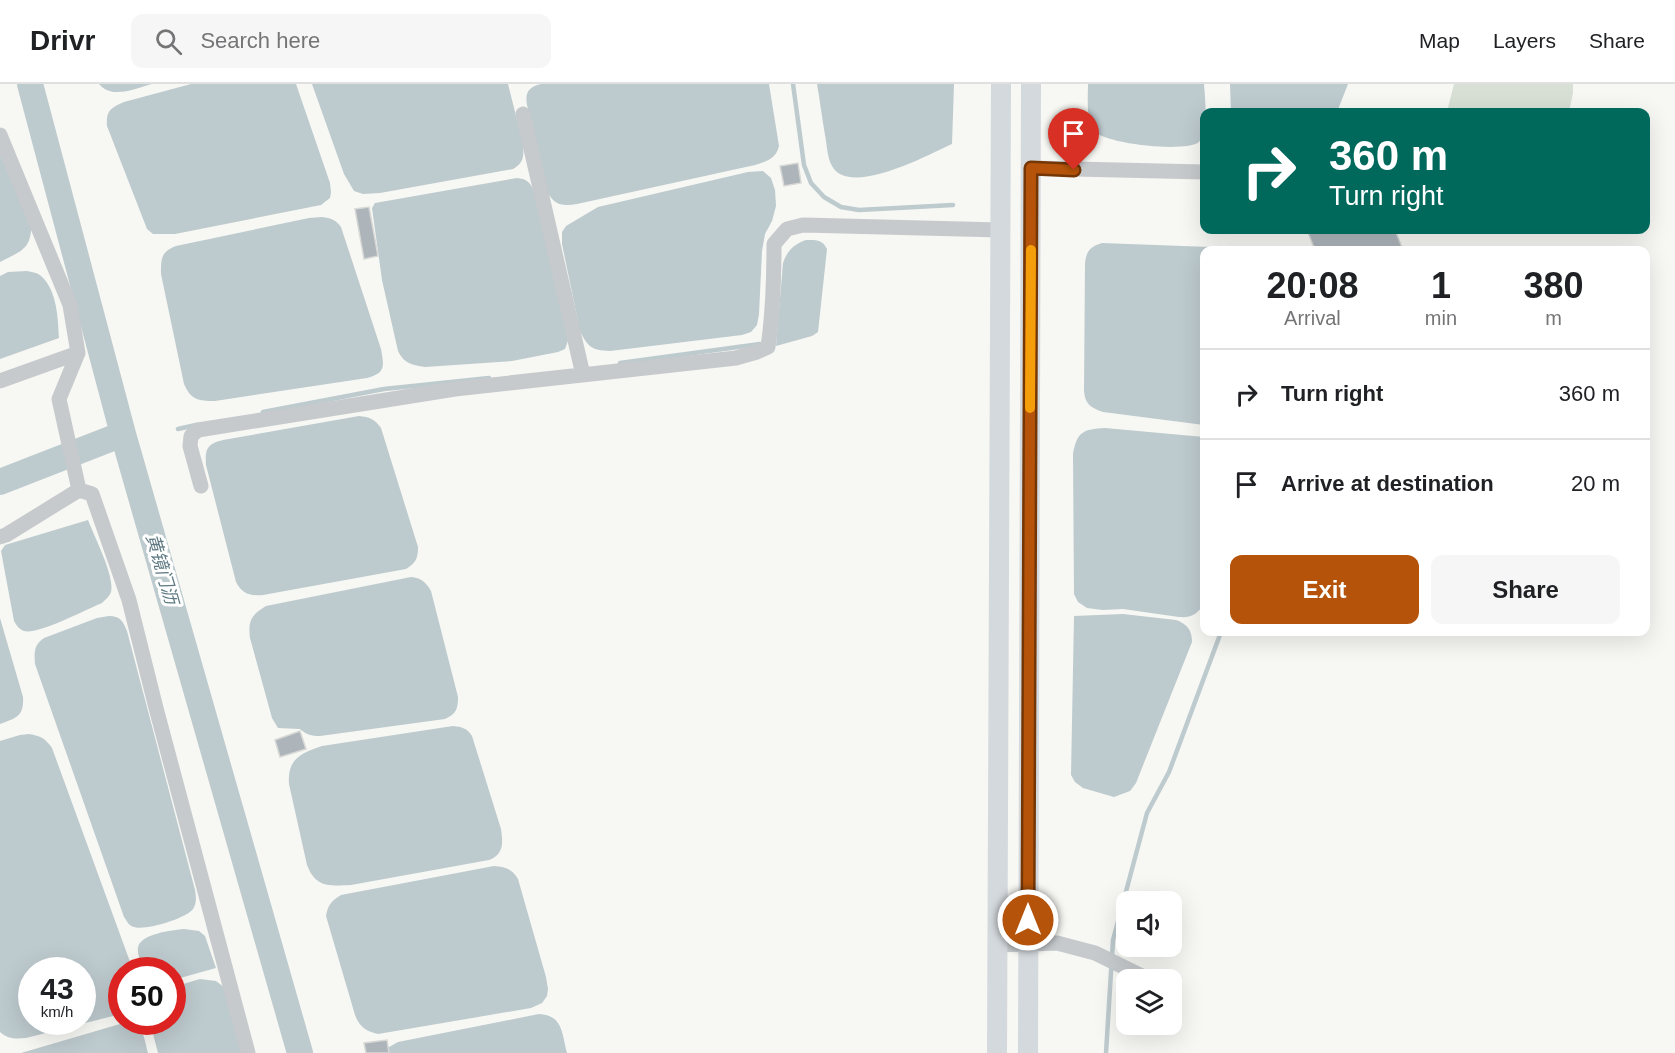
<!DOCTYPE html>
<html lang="en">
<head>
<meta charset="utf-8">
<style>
	:root { --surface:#fff; --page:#f6f6f6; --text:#202124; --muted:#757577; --line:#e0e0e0; --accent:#b45309 }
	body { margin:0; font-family:Arial,"Noto Sans SC",sans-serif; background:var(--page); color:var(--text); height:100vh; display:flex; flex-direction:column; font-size:22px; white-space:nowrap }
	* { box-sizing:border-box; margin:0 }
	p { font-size:20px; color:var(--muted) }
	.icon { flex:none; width:33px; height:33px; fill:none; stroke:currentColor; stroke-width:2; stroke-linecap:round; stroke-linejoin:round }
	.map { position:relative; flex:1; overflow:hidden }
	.details { position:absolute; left:1200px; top:162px; width:450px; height:390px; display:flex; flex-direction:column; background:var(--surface); border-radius:12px; box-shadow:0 6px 24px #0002 }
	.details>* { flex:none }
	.guide { position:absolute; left:1200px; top:24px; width:450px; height:126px; border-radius:12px; box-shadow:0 6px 24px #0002; background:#00695c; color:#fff; overflow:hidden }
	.controls { position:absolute; left:1116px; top:807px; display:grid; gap:12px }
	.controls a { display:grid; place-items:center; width:66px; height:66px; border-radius:12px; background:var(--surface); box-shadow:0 6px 24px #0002; font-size:30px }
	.speed { position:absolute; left:18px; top:873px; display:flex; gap:12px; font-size:30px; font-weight:700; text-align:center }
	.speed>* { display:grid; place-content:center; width:78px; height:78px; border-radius:50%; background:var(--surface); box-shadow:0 6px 24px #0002; line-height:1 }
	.speed small { font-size:15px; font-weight:400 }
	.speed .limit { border:9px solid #d22; background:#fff; color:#111 }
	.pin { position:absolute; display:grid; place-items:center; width:51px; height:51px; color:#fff; margin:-62px -26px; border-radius:50% 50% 50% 0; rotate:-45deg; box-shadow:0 0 6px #0007 }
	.pin .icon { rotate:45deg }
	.me { position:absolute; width:66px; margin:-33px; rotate:0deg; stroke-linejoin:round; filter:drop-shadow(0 0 4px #0008) }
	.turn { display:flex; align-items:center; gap:21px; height:126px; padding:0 30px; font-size:27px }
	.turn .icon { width:78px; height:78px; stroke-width:2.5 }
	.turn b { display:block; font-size:42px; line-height:51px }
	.eta { display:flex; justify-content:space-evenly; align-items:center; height:102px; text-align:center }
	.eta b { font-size:36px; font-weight:700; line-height:42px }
	.action { display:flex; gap:12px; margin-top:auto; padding:12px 30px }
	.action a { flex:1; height:69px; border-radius:12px; background:var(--accent); color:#fff; font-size:24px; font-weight:700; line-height:69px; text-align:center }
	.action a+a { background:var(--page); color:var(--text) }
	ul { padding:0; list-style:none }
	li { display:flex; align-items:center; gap:18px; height:90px; padding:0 30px; border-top:2px solid var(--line) }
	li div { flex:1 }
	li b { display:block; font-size:22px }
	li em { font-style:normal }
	header { display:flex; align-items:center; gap:36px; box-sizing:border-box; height:84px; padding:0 30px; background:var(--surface); border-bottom:2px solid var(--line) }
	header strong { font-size:28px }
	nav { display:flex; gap:33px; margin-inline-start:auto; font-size:21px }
	.search { width:420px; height:54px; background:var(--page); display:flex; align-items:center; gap:15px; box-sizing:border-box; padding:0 21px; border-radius:12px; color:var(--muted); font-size:22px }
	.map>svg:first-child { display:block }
	.green { fill:#d8dfd4 }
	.water { fill:#bdcace; fill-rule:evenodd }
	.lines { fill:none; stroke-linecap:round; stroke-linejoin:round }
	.stream { stroke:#bdcace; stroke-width:4.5 }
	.river { stroke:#bdcace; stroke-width:26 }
	.building { fill:#adb5bb; stroke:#d8d8d6; stroke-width:1.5 }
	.minor { stroke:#c6cacd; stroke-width:15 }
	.major { stroke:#d4d9dd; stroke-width:20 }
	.route-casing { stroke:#753606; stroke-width:15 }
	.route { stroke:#b45309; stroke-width:10 }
	.slow { stroke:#f59e0b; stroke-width:10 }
	.labels { text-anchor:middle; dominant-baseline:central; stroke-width:6; stroke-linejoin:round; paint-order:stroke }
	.water-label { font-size:18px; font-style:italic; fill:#5f7a83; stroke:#fff }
</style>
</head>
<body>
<header>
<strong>Drivr</strong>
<div class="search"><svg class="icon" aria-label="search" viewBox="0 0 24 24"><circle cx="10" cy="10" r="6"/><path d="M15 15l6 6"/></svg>Search here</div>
<nav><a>Map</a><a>Layers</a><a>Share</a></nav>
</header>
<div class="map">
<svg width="1675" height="969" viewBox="0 0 1675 969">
	<rect width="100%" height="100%" fill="#f7f7f3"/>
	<!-- green -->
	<path class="green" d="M1454,0H1573V9L1569,28H1447Z"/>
	<!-- water -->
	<path class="water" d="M99,0H152C136,4 112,16 99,0Z
		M191,0H296L330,99L331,108L330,114L321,121L175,150H153L147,145L107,42C106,27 110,24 124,18Z
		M312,0H508L523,60C524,72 524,79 513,85L380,109L363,110L354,107L344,90Z
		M541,0H769L779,62C776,75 767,77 755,81L577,120C564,122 555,122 548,109L527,21C525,9 528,3 541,0Z
		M817,0H954L952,60C930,70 849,114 832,82C827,73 827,61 825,51C822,34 820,17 817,0Z
		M1088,0H1204C1205,14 1209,48 1199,58C1186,69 1103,60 1093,46C1086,36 1088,11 1088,0Z
		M1230,0H1348L1337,28H1231Z
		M0,70L31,141C32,166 19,168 0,178Z
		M763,87L771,94L775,106L776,122L772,137L765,150L762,167L759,230L757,241L751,248L742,251L610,267C591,266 588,263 580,247L562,160V148L566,142L598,123L748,88Z
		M517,94C526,95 529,97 533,105L569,254L565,265L558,268L512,277L425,283C411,281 404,279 398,267L382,196L372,124L375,119Z
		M322,133C331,134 336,136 341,143L381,265C384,282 386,289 367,294L215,317C198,317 191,316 184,300L161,190C161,174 161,168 176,162L309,134Z
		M806,156C816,156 822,155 827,165L818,248L812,252L776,262L783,179C787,167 794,160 806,156Z
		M1102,159L1263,165L1266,166H1204V341L1103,328C1091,324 1085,320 1084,307L1085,180C1086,168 1089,163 1102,159Z
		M27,187C32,188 38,189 41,192C57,206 58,234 59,254L0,275V192L8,188Z
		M359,332C369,333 375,335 381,344L418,463C418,474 416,479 406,485L263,511C250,512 242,510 236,498L206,381C205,365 207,360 223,356Z
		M1105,344L1204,353V519C1198,530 1192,534 1179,533L1123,525L1103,526L1087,524L1078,518L1074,510L1073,370C1077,348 1083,345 1105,344Z
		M88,436C94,452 115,492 111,508C109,513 106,515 102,519C87,525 38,551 24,547C19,545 17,542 14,537L1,467L5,461Z
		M411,493C421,494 426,498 431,507L458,613C458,625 456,630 445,635L320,652C311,652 307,651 300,645L278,644L272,634L250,554C248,537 251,531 266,522Z
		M1123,530L1176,536C1187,540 1192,546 1192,558L1136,699L1130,707L1114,713L1083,704L1075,698L1071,691L1074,532Z
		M109,532C120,532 123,537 127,547L195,806C196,812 197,819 193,825C187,834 145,847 134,843C129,842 127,837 124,833L35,580C34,568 34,561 44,554L97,534Z
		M0,534L23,613C24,632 17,634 0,640Z
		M453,642C462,643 467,644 472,652L501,745C503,759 504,770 489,776L351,801C329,802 316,804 307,781L289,700C287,675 301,669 322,662Z
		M29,650C41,652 45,654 52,664L133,886H122L121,930L26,954C15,955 8,955 0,948V657L20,651ZM32,886H82V938H32Z
		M494,782C506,783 512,785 518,795L546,893L548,905L547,912L542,919L531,924L378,950C365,947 360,943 355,931L326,832C328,821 331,817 341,811Z
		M184,845L199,847L205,852L216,884L173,896L172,886H146C142,880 137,872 138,864C139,850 173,846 184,845Z
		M200,895L216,897L225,904L243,969H158L151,942L152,938H172L173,903Z
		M539,930C563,931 562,950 567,969H385L389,963L398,958Z
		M120,940C144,938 143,950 148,969H21Z"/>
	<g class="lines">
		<!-- stream -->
		<path class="stream" d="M793,0L804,81L811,99L824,113L841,123L859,126L953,121
			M620,279L760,260
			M263,328L384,305L489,294
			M178,345L196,341
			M1106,969L1113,856L1147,729L1169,688L1221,548"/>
		<!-- river -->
		<path class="river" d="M30,0L123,350L300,969
			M0,398L123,350"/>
	</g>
	<!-- building -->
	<path class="building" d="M798,79L801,99L784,102L780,82Z
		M369,123L378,172L364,175L355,125Z
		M1307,146H1395L1403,166H1315Z
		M300,647L306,665L280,673L275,656Z
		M387,956L389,969H366L364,959Z"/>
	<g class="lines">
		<!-- minor -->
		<path class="minor" d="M523,30L583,291
			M0,51L70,221L78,269L59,315L79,406L92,410L129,516L156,624L248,969
			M1031,84L1204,88
			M0,297L78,269
			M201,402L190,362L191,352L198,346L455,305L736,274L757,268L768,263C773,229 774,194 774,160L787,145L803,141L1001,146
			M0,453L6,451L79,406
			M998,861L1057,859L1095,869L1148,895"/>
		<!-- major -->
		<path class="major" d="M997,969L1001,0
			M1028,969L1031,0"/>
	</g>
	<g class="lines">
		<defs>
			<path id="route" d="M1028,836L1031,84L1074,86"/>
		</defs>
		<!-- route casing -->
		<use href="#route" class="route-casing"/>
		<!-- route -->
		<use href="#route" class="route"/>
		<!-- slow -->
		<path class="slow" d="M1030,324L1031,166"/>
	</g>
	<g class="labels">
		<!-- water labels -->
		<g class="water-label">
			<text transform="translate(162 485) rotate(74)">黄镜门沥</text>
		</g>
	</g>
</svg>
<div class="controls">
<a><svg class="icon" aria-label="sound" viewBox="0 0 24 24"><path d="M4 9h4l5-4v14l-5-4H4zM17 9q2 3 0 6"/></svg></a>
<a><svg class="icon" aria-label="layers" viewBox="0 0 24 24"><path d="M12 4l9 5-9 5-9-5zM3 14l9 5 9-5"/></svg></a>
</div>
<div class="speed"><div>43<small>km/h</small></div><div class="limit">50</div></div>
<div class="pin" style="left:1074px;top:86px;background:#d93025"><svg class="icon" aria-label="arrive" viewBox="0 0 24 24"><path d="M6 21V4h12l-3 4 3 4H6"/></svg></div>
<svg class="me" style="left:1028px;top:836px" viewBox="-20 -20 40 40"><circle r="17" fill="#b45309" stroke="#fff" stroke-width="3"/><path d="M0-11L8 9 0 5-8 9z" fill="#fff"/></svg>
<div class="guide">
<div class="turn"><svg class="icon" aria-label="right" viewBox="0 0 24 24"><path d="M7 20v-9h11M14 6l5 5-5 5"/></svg><div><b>360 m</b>Turn right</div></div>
</div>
<section class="details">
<div class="eta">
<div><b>20:08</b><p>Arrival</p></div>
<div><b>1</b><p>min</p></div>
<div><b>380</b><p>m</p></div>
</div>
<ul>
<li><svg class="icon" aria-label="right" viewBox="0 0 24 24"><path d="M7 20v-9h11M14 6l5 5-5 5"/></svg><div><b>Turn right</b></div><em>360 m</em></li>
<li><svg class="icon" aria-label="arrive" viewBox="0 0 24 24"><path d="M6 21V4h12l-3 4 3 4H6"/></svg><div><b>Arrive at destination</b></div><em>20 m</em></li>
</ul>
<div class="action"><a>Exit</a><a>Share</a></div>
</section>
</div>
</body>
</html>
